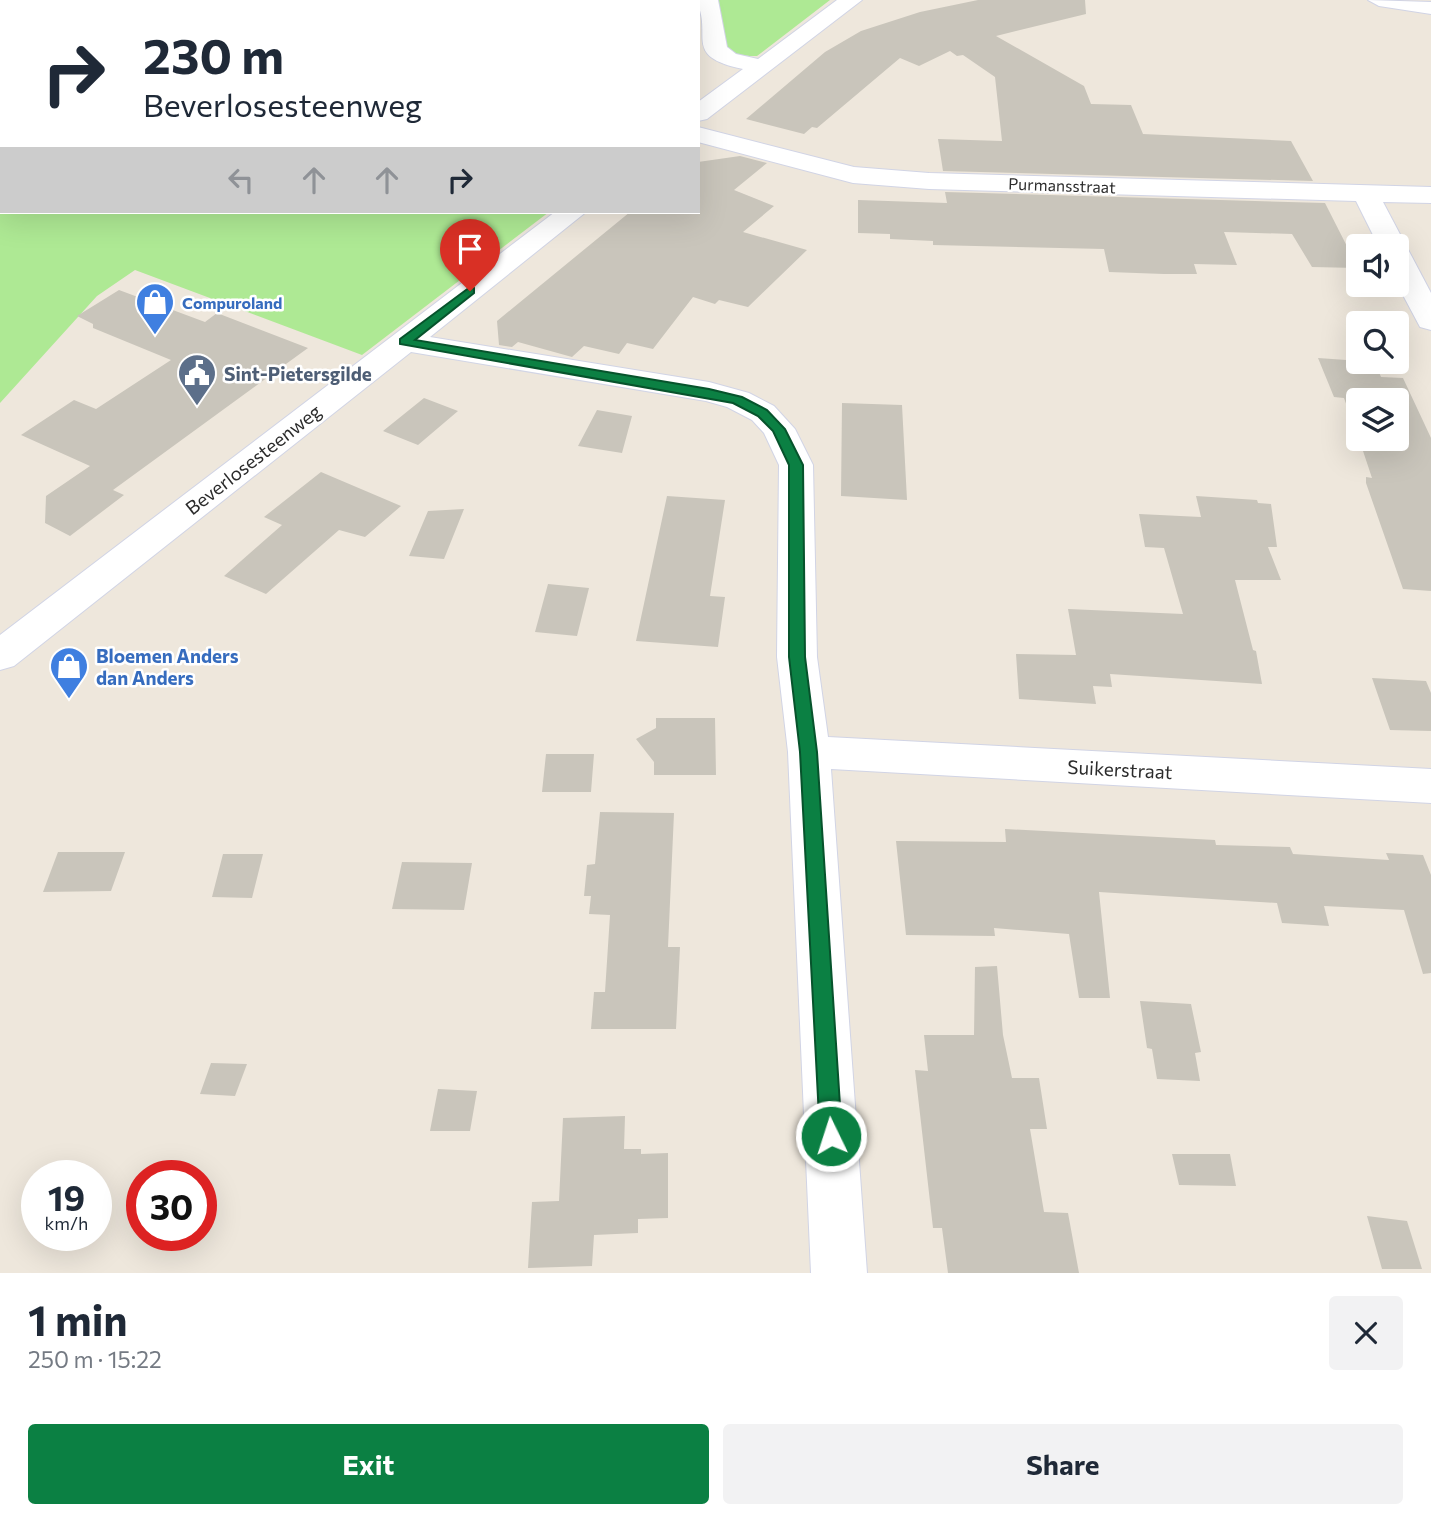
<!DOCTYPE html>
<html lang="en">
<head>
<meta charset="utf-8">
<style>
	:root { --surface:#fff; --page:#f2f2f3; --text:#1f2937; --muted:#747a83; --accent:#0b8043 }
	body { margin:0; font-family:Commissioner,sans-serif; background:var(--page); color:var(--text); height:100vh; display:flex; flex-direction:column; font-size:26px; white-space:nowrap }
	* { box-sizing:border-box; margin:0 }
	p { font-size:23px; color:var(--muted) }
	.icon { flex:none; width:38px; height:38px; fill:none; stroke:currentColor; stroke-width:2; stroke-linecap:round; stroke-linejoin:round }
	.map { position:relative; height:1273px; overflow:hidden }
	.panel { display:flex; flex-direction:column; background:var(--surface); flex:1 }
	.panel>* { flex:none }
	.hud { position:absolute; left:0px; top:0px; width:700px; height:214px; box-shadow:0 7px 28px #0002; background:#fff; color:var(--text); overflow:hidden }
	.buttons { position:absolute; left:1346px; top:234px; display:grid; gap:14px }
	.buttons a { display:grid; place-items:center; width:63px; height:63px; border-radius:7px; background:var(--surface); box-shadow:0 7px 28px #0002; font-size:35px }
	.speed { position:absolute; left:21px; top:1160px; display:flex; gap:14px; font-size:35px; font-weight:700; text-align:center }
	.speed>* { display:grid; place-content:center; width:91px; height:91px; border-radius:50%; background:var(--surface); box-shadow:0 7px 28px #0002; line-height:1 }
	.speed small { font-size:18px; font-weight:400 }
	.speed .limit { border:10px solid #d22; background:#fff; color:#111 }
	.pin { position:absolute; display:grid; place-items:center; width:60px; height:60px; color:#fff; margin:-72px -30px; border-radius:50% 50% 50% 0; rotate:-45deg; box-shadow:0 0 7px #0007 }
	.pin .icon { rotate:45deg }
	.me { position:absolute; width:77px; margin:-38px; rotate:356deg; stroke-linejoin:round; filter:drop-shadow(0 0 5px #0008) }
	.turn { display:flex; align-items:center; gap:24px; height:147px; padding:0 28px; font-size:32px }
	.turn .icon { width:91px; height:91px; stroke-width:2.5 }
	.turn b { display:block; font-size:49px; line-height:60px }
	.lanes { display:flex; align-items:center; height:66px; padding:0 28px; background:#0003; justify-content:center; gap:35px; direction:ltr }
	.lanes .off { opacity:.35 }
	.round { display:grid; place-items:center; flex:none; width:74px; height:74px; border-radius:7px; background:var(--page) }
	.overview { display:flex; align-items:center; justify-content:space-between; height:119px; padding:0 28px }
	h1 { font-size:42px; font-weight:700; line-height:52px }
	.primary-button { display:flex; gap:14px; margin-top:auto; padding:14px 28px }
	.primary-button a { flex:1; height:80px; border-radius:7px; background:var(--accent); color:#fff; font-size:28px; font-weight:700; line-height:80px; text-align:center }
	.primary-button a+a { background:var(--page); color:var(--text) }
	.map>svg:first-child { display:block }
	.green { fill:#aee994 }
	.building { fill:#c9c5bb }
	.lines { fill:none; stroke-linecap:round; stroke-linejoin:round }
	.minor-casing { stroke:#d1d4e5; stroke-width:2 }
	.minor { fill:#fff; fill-rule:evenodd }
	.route { fill:#0b8043; stroke:#07532c; stroke-width:2 }
	.labels { text-anchor:middle; dominant-baseline:central; stroke-width:5; stroke-linejoin:round; paint-order:stroke }
	.far-street-label { font-size:16px; fill:#2b2b2b; stroke:#fff }
	.far-shop-label { font-size:16px; font-weight:bold; fill:#366cbe; stroke:#fff; text-anchor:start }
	.service-label { font-size:19px; font-weight:bold; fill:#4e5e75; stroke:#fff; text-anchor:start }
	.street-label { font-size:19px; fill:#2b2b2b; stroke:#fff }
	.shop-label { font-size:19px; font-weight:bold; fill:#366cbe; stroke:#fff; text-anchor:start }
</style>
</head>
<body>
<div class="map">
<svg width="1431" height="1273" viewBox="0 0 1431 1273">
	<rect width="100%" height="100%" fill="#eee7dc"/>
	<!-- green -->
	<path class="green" d="M0,0H550L2,2V212H549L362,355L135,270L97,296L0,403Z
		M716,0H830L757,56C715,57 721,34 716,0Z"/>
	<!-- building -->
	<path class="building" d="M978,0H1085L1086,14L996,36L1084,86L1091,104L1131,105L1143,134L1291,141L1313,181L943,171L938,139L1002,141L995,77L963,55L957,56L950,51L919,66L900,58L817,128L812,127L804,134L746,119L825,52L861,31L920,12Z
		M740,156L767,163L734,190L774,206L743,232L807,250L748,307L719,300L715,304L693,297L653,349L627,343L619,354L584,346L572,357L518,342L512,347L499,345L497,321L630,212H698V162Z
		M945,192L1325,203L1358,268L1312,267L1292,234L1224,232L1237,265L1194,264L1197,274H1164L1109,272L1104,249L933,245V241L890,239V234L858,233V200L947,203Z
		M119,290L205,322L217,313L308,348L113,490L124,495L70,536L45,523L46,496L90,466L21,435L74,400L96,409L171,360L93,328V324L77,316Z
		M1318,358L1375,362L1381,377L1403,378L1431,438V591L1403,589L1366,483V477L1372,478L1359,439H1396V401H1358V438L1344,398L1334,397Z
		M424,398L458,411L418,445L383,431Z
		M842,403L902,405L907,500L841,496Z
		M597,410L632,416L622,453L578,446Z
		M321,472L401,506L365,537L339,530L266,594L224,576L282,525L264,517Z
		M667,496L725,500L710,596L725,597L718,647L636,641Z
		M1196,496L1257,500L1258,503L1271,504L1277,547H1268L1281,580H1235L1253,650L1256,651L1262,684L1110,674L1112,687L1093,686L1096,704L1019,699L1016,654L1076,655L1068,609L1183,614L1164,548L1145,547L1139,514L1201,517Z
		M464,509L444,559L409,556L428,511Z
		M548,584L589,588L577,636L535,632Z
		M1372,678L1426,681L1431,693V731L1390,730Z
		M656,718H715L716,775H654V762L636,739L656,728Z
		M546,754H594L591,792H542Z
		M600,812L674,813L668,947H680L676,1029H591L594,992H605L610,915L589,914L591,896H584L587,865L595,864Z
		M1005,829L1215,840L1216,845L1290,847L1293,854L1389,860L1386,853L1423,855L1431,875V973L1423,974L1404,910L1324,906L1329,926L1282,923L1277,903L1099,892L1110,998H1079L1069,934L994,928L995,936L906,935L896,841L1006,842Z
		M58,852H125L111,891L43,892Z
		M223,854H263L252,898L212,897Z
		M402,862L472,863L464,910L392,909Z
		M997,966L1003,1035L1012,1078H1039L1047,1129H1030L1044,1212L1068,1213L1079,1273H948L942,1228H933L915,1070L928,1071L924,1035H974L975,967Z
		M1140,1001L1191,1004L1201,1052L1195,1053L1200,1081L1157,1079L1152,1049L1147,1048Z
		M211,1063L247,1064L235,1096L200,1094Z
		M438,1089L477,1091L470,1131H430Z
		M625,1116L624,1149H641V1154L668,1153V1218L638,1219V1233L594,1235L592,1266L528,1268L532,1202L559,1201L563,1118Z
		M1172,1154H1230L1236,1186L1179,1185Z
		M1367,1216L1407,1221L1422,1269H1382Z"/>
	<g class="lines">
		<defs>
			<path id="minor" d="M696,0H718L727,47L736,54L758,59L837,0H862L707,119L698,121V102L743,69C681,56 714,36 696,0Z
				M1368,0L1431,2V14L1379,6Z
				M698,127L854,167L929,173L1431,187V203L1383,202L1431,293V330L1420,327L1396,282V247H1379L1356,201L929,189L853,183L698,142Z
				M555,212H586L430,337L709,382L749,393L774,406L795,429L813,465L817,657L828,737L1431,769V803L831,769L867,1273H811L788,752L777,657L779,465L764,433L752,420L727,407L706,401L411,352L14,666L0,670V635Z"/>
		</defs>
		<!-- minor casing -->
		<use href="#minor" class="minor-casing"/>
		<!-- minor -->
		<use href="#minor" class="minor"/>
	</g>
	<!-- route -->
	<path class="route" d="M470,287L474,288V293L415,340L709,389L742,397L767,410L785,429L803,465L805,657L817,752L842,1136L839,1143L831,1147L823,1143L820,1136L800,752L789,657V465L773,431L758,416L733,403L400,344V339Z"/>
	<!-- icons -->
	<defs>
		<symbol id="shop-pin" viewBox="-11 -11 22 30"><path d="M0 17L-7.5 6A9.5 9.5 0 1 1 7.5 6Z" fill="#3f7fe0" stroke="#fff"/><path d="M-5-2.5h2.3a2.7 3.5 0 0 1 5.4 0H5L5.5 6h-11ZM-1.5-2.5h3a1.5 2.3 0 0 0-3 0Z" fill="#fff"/></symbol>
		<symbol id="civic-pin" viewBox="-11 -11 22 30"><path d="M0 17L-7.5 6A9.5 9.5 0 1 1 7.5 6Z" fill="#5c6f8a" stroke="#fff"/><path d="M-.6-6.5H3V-4.5H.6V-3L4-1V1h2V6H-6V1h2V-1L-.6-3ZM-1.2 2.5V6h2.4V2.5Z" fill="#fff"/></symbol>
	</defs>
	<g fill-rule="evenodd">
		<use href="#shop-pin" x="133" y="280" width="44" height="60"/>
		<use href="#civic-pin" x="175" y="351" width="44" height="60"/>
		<use href="#shop-pin" x="47" y="644" width="44" height="60"/>
	</g>
	<g class="labels">
		<!-- far-street labels -->
		<g class="far-street-label">
			<text transform="translate(1062 185) rotate(2)">Purmansstraat</text>
		</g>
		<!-- far-shop labels -->
		<g class="far-shop-label">
			<text x="182" y="302">Compuroland</text>
		</g>
		<!-- service labels -->
		<g class="service-label">
			<text x="224" y="373">Sint-Pietersgilde</text>
		</g>
		<!-- street labels -->
		<g class="street-label">
			<text transform="translate(253 459) rotate(-38)">Beverlosesteenweg</text>
			<text transform="translate(1120 769) rotate(3)">Suikerstraat</text>
		</g>
		<!-- shop labels -->
		<g class="shop-label">
			<text x="96" y="655">Bloemen Anders<tspan x="96" dy="22">dan Anders</tspan></text>
		</g>
	</g>
</svg>
<div class="buttons">
<a><svg class="icon" aria-label="sound" viewBox="0 0 24 24"><path d="M4 9h4l5-4v14l-5-4H4zM17 9q2 3 0 6"/></svg></a>
<a><svg class="icon" aria-label="search" viewBox="0 0 24 24"><circle cx="10" cy="10" r="6"/><path d="M15 15l6 6"/></svg></a>
<a><svg class="icon" aria-label="layers" viewBox="0 0 24 24"><path d="M12 4l9 5-9 5-9-5zM3 14l9 5 9-5"/></svg></a>
</div>
<div class="speed"><div>19<small>km/h</small></div><div class="limit">30</div></div>
<div class="pin" style="left:470px;top:291px;background:#d93025"><svg class="icon" aria-label="arrive" viewBox="0 0 24 24"><path d="M6 21V4h12l-3 4 3 4H6"/></svg></div>
<svg class="me" style="left:831px;top:1136px" viewBox="-20 -20 40 40"><circle r="17" fill="#0b8043" stroke="#fff" stroke-width="3"/><path d="M0-11L8 9 0 5-8 9z" fill="#fff"/></svg>
<div class="hud">
<div class="turn"><svg class="icon" aria-label="right" viewBox="0 0 24 24"><path d="M7 20v-9h11M14 6l5 5-5 5"/></svg><div><b>230 m</b>Beverlosesteenweg</div></div>
<div class="lanes"><svg class="icon off" aria-label="left" viewBox="0 0 24 24"><path d="M17 20v-9H6M10 6l-5 5 5 5"/></svg><svg class="icon off" aria-label="ahead" viewBox="0 0 24 24"><path d="M12 20V5M6 11l6-6 6 6"/></svg><svg class="icon off" aria-label="ahead" viewBox="0 0 24 24"><path d="M12 20V5M6 11l6-6 6 6"/></svg><svg class="icon" aria-label="right" viewBox="0 0 24 24"><path d="M7 20v-9h11M14 6l5 5-5 5"/></svg></div>
</div>
</div>
<section class="panel">
<div class="overview"><div><h1>1 min</h1><p>250 m · 15:22</p></div><a class="round"><svg class="icon" aria-label="close" viewBox="0 0 24 24"><path d="M6 6l12 12M18 6L6 18"/></svg></a></div>
<div class="primary-button"><a>Exit</a><a>Share</a></div>
</section>
</body>
</html>
